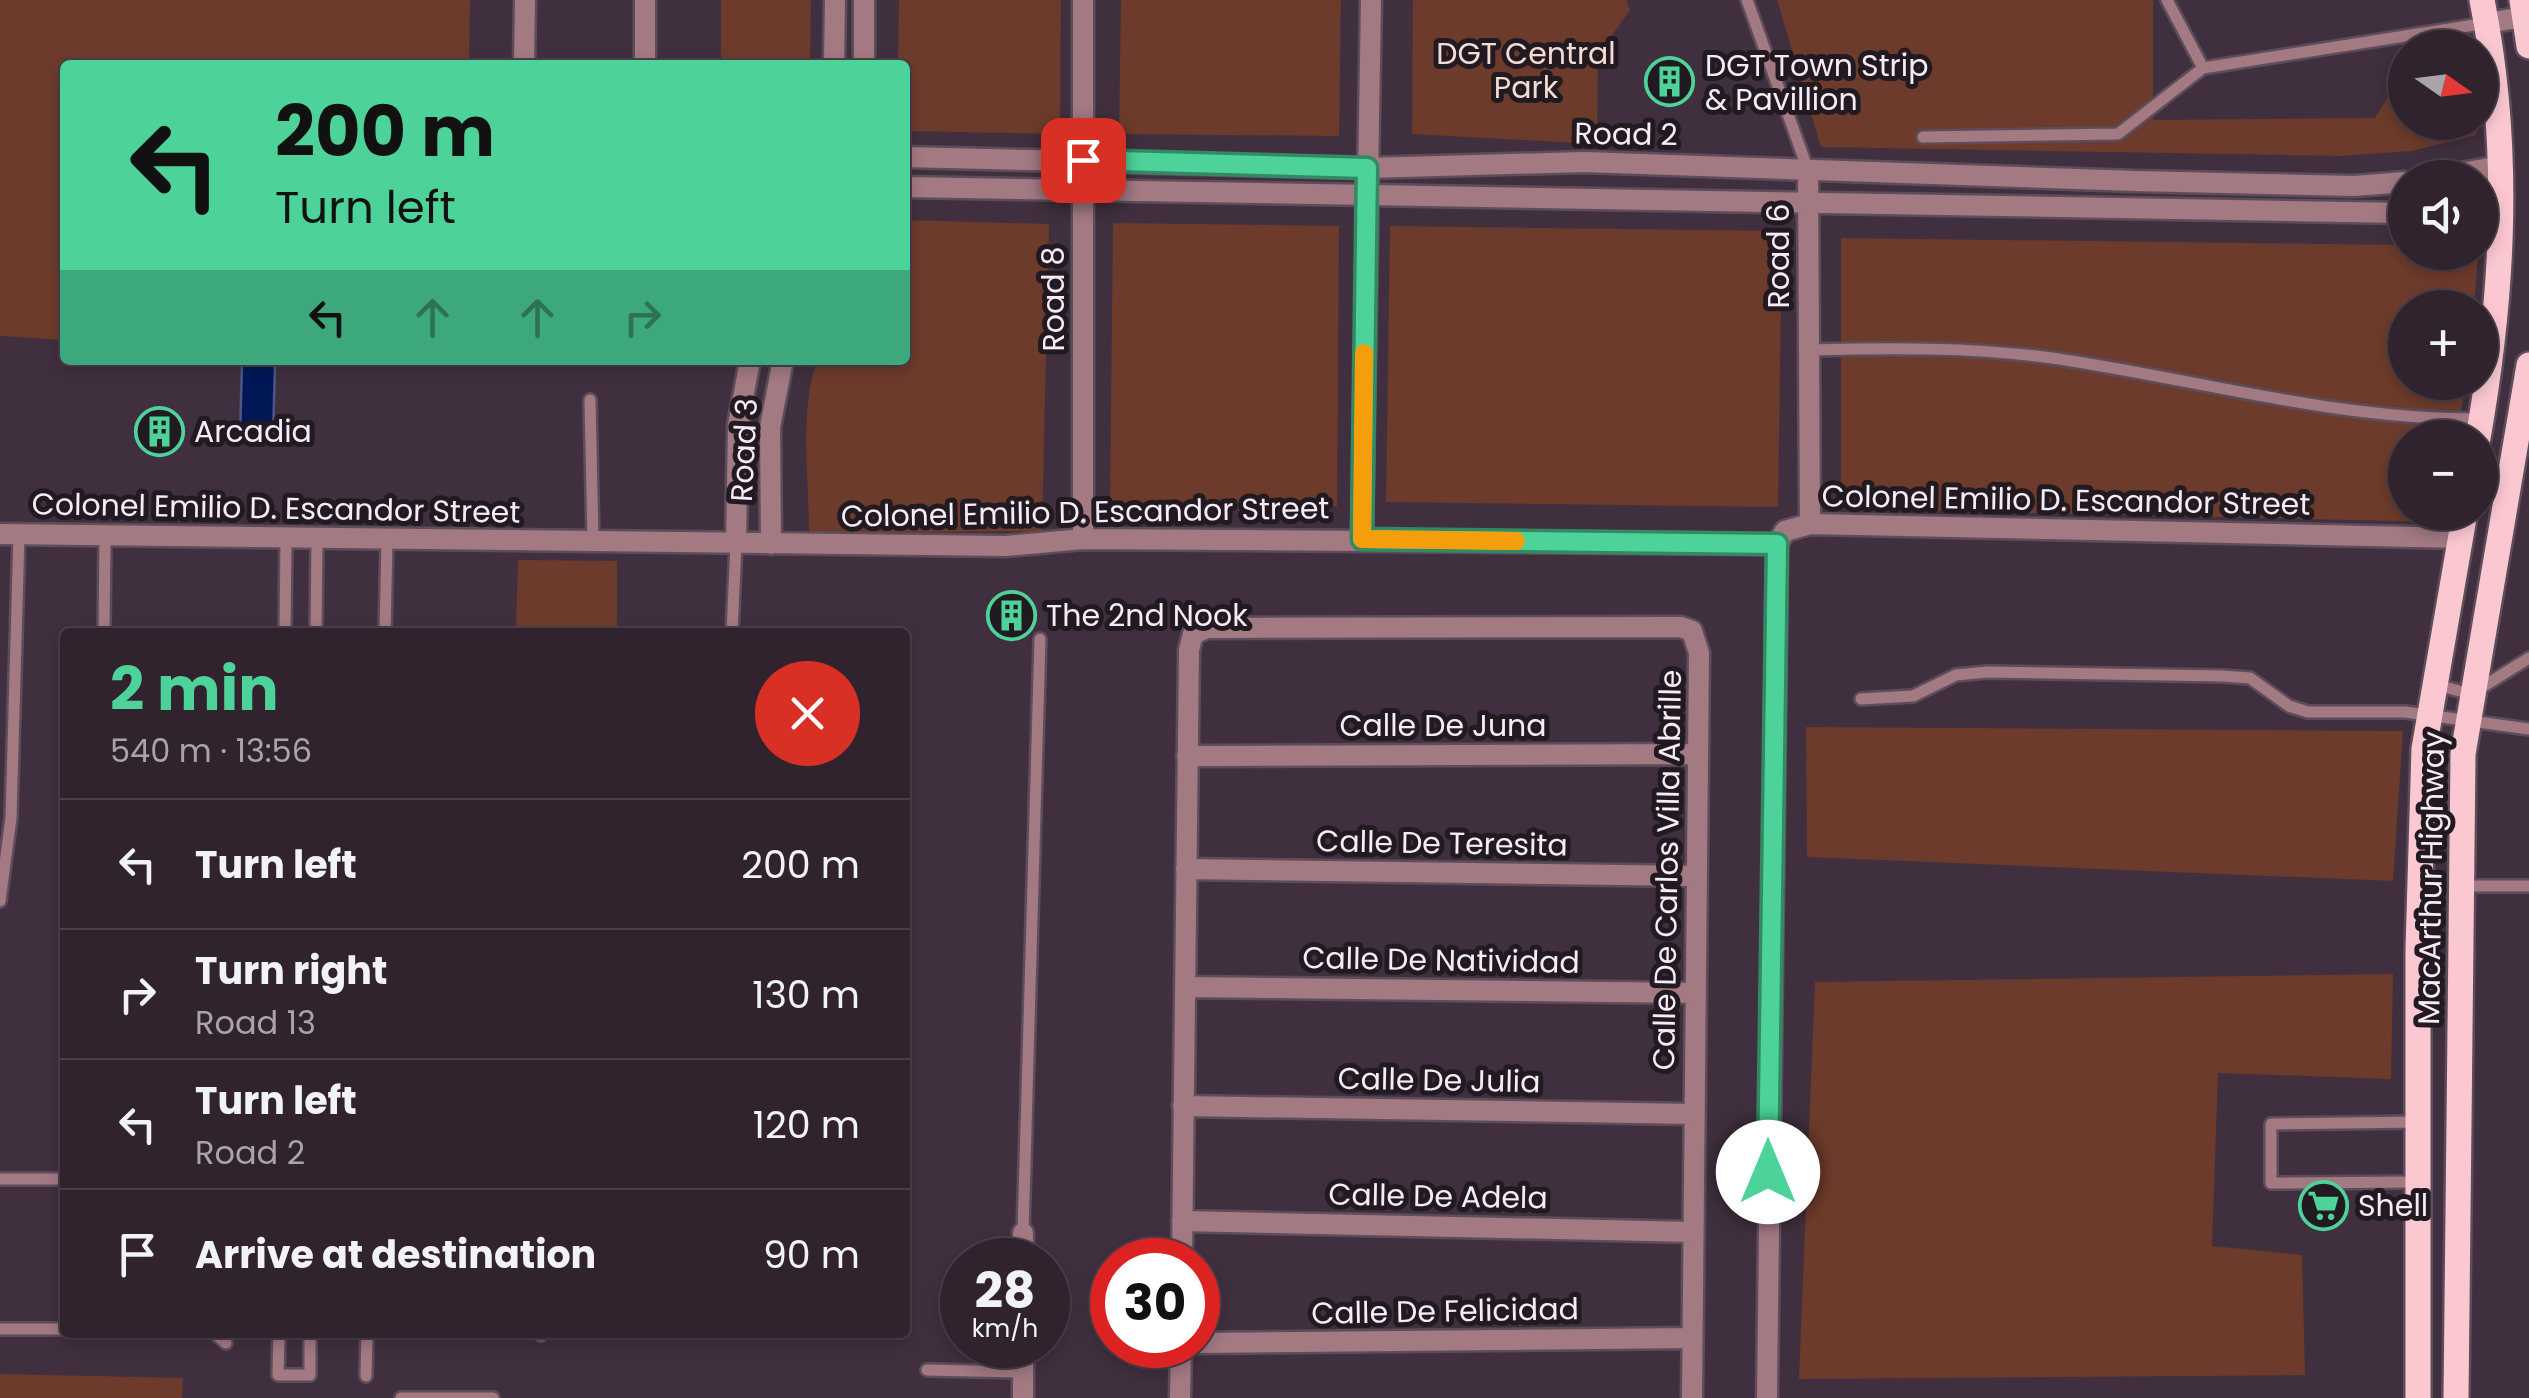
<!DOCTYPE html>
<html lang="en">
<head>
<meta charset="utf-8">
<style>
	:root { --surface:#30232e; --page:#3c2f3a; --text:#f1f3f6; --muted:#a8a4aa; --line:#4b404a; --accent:#4dd39a }
	body { margin:0; font-family:Poppins,sans-serif; background:var(--page); color:var(--text); height:100vh; display:flex; flex-direction:column; font-size:38px; white-space:nowrap }
	* { box-sizing:border-box; margin:0 }
	p { font-size:32px; color:var(--muted) }
	.icon { flex:none; width:55px; height:55px; fill:none; stroke:currentColor; stroke-width:2; stroke-linecap:round; stroke-linejoin:round }
	.map { position:relative; flex:1; overflow:hidden }
	.details { position:absolute; left:60px; top:628px; width:850px; height:710px; display:flex; flex-direction:column; background:var(--surface); border-radius:10px; box-shadow:0 5px 15px #0003,0 0 0 2px var(--line) }
	.details>* { flex:none }
	.banner { position:absolute; left:60px; top:60px; width:850px; height:305px; border-radius:10px; box-shadow:0 5px 15px #0003,0 0 0 2px var(--line); background:#4dd39a; color:#111; overflow:hidden }
	.needle { width:65px; rotate:104deg }
	.tools { position:absolute; left:2388px; top:30px; display:grid; gap:20px }
	.tools a { display:grid; place-items:center; width:110px; height:110px; border-radius:50%; background:var(--surface); box-shadow:0 5px 15px #0003,0 0 0 2px var(--line); font-size:50px }
	.speed { position:absolute; left:940px; top:1238px; display:flex; gap:20px; font-size:50px; font-weight:700; text-align:center }
	.speed>* { display:grid; place-content:center; width:130px; height:130px; border-radius:50%; background:var(--surface); box-shadow:0 5px 15px #0003,0 0 0 2px var(--line); line-height:1 }
	.speed small { font-size:25px; font-weight:400 }
	.speed .limit { border:15px solid #d22; background:#fff; color:#111 }
	.pin { position:absolute; display:grid; place-items:center; width:85px; height:85px; color:#fff; margin:-42px; border-radius:20px; box-shadow:0 5px 15px #0006 }
	.me { position:absolute; width:110px; margin:-55px; rotate:0deg; stroke-linejoin:round; filter:drop-shadow(0 0 8px #0008) }
	.turn { display:flex; align-items:center; gap:35px; height:210px; padding:0 50px; font-size:45px }
	.turn .icon { width:130px; height:130px; stroke-width:2.5 }
	.turn b { display:block; font-size:70px; line-height:85px }
	.lanes { display:flex; align-items:center; height:95px; padding:0 50px; background:#0003; justify-content:center; gap:50px; direction:ltr }
	.lanes .off { opacity:.35 }
	.round { display:grid; place-items:center; flex:none; width:105px; height:105px; border-radius:52px; background:var(--page) }
	.head { display:flex; align-items:center; justify-content:space-between; height:170px; padding:0 50px }
	h1 { font-size:60px; font-weight:700; line-height:75px; color:var(--accent) }
	ul { padding:0; list-style:none }
	li { display:flex; align-items:center; gap:30px; height:130px; padding:0 50px; border-top:2px solid var(--line) }
	li div { flex:1 }
	li b { display:block; font-size:38px }
	li em { font-style:normal }
	.map>svg:first-child { display:block }
	.green { fill:#6c3b2b }
	.water { fill:#011756; stroke:#4b5786; stroke-width:2.5 }
	.lines { fill:none; stroke-linecap:round; stroke-linejoin:round }
	.service-casing { stroke:#5d4d5b; stroke-width:16 }
	.minor-casing { stroke:#5d4d5b; stroke-width:25 }
	.primary-casing { stroke:#5d4d5b; stroke-width:30 }
	.service { stroke:#a37982; stroke-width:11 }
	.minor { stroke:#a37982; stroke-width:20 }
	.primary { stroke:#fbc8d2; stroke-width:25 }
	.route-casing { stroke:#328964; stroke-width:25 }
	.route { stroke:#4dd39a; stroke-width:18 }
	.slow { stroke:#f59e0b; stroke-width:18 }
	.labels { text-anchor:middle; dominant-baseline:central; stroke-width:10; stroke-linejoin:round; paint-order:stroke }
	.park-label { font-size:30px; fill:#f4dbd3; stroke:#221a21 }
	.poi-label { font-size:30px; fill:#f7ebf5; stroke:#221a21; text-anchor:start }
	.street-label { font-size:30px; fill:#f7ebf5; stroke:#221a21 }
</style>
</head>
<body>
<div class="map">
<svg width="2529" height="1398" viewBox="0 0 2529 1398">
	<rect width="100%" height="100%" fill="#402f3e"/>
	<!-- green -->
	<path class="green" d="M0,0H470L469,65H65V340L0,336Z
		M721,0H811L810,65H721Z
		M899,0H1061L1060,134L905,131V65H898Z
		M1121,0H1341L1339,136L1119,134Z
		M1413,0H1626L1630,10L1598,55L1597,144L1412,134Z
		M1777,0H2153V120L2375,118L2405,70V122L2475,123L2476,135L2412,151L2340,156L1821,147Z
		M905,220L1049,224L1042,531L809,533C809,478 799,413 817,360H905Z
		M1113,223L1339,226L1337,506L1110,504Z
		M1390,226L1782,231L1778,507L1386,502Z
		M1841,238L2405,245V252L2478,253L2474,307L2405,308V382L2466,383L2456,437L2405,438V512L2442,513L2440,522L1855,509L1844,498L1841,485Z
		M518,560L617,561V632H516Z
		M1806,727L2403,731L2393,881L1807,857Z
		M2393,974L2391,1079L2218,1073L2212,1246L2302,1255L2305,1375L1799,1379L1815,982Z
		M0,1374L183,1378L182,1398H0Z"/>
	<!-- water -->
	<path class="water" d="M242,364L275,365L273,436L240,435Z"/>
	<g class="lines">
		<defs>
			<path id="service" d="M1747,0L1808,170
				M2167,0L2203,68
				M1923,137L2118,134L2203,68L2487,23
				M1808,350C1889,348 1972,347 2052,358C2196,379 2335,420 2482,419
				M590,400L593,541
				M104,632L105,535
				M285,632L286,538
				M316,632L317,538
				M385,632L387,539
				M732,632L736,544
				M2433,684L2471,694L2529,658
				M1861,699L1913,696L1956,675L1987,672L2223,676L2250,678L2289,706L2308,712H2405L2529,729
				M2462,886H2529
				M0,901L11,818L19,534
				M0,1179H65
				M2418,1182L2271,1183V1124L2419,1122
				M1023,1233L1040,639
				M0,1329H65
				M213,1332L226,1343
				M279,1332L278,1375H310V1332
				M538,1332L541,1335
				M927,1370L1023,1372
				M366,1376L367,1332
				M401,1398H493"/>
			<path id="minor" d="M2487,23L2529,16
				M524,65L525,0
				M645,65V0
				M834,65L835,0
				M864,65V0
				M905,157L1367,168L1584,162L2136,181L2354,186L2405,182
				M1808,170L1810,524
				M2433,178L2501,166
				M905,187L2405,213
				M0,534L1006,546L1083,539L1777,544
				M1083,539V0
				M1362,539L1371,0
				M736,544L738,425L750,360
				M771,544L770,427L783,360
				M1187,756L1698,754
				M1186,869L1697,876
				M1185,987L1696,993
				M1183,1106L1694,1114
				M1182,1221L1693,1232
				M1023,1260V1233
				M1182,1260L1189,650L1193,634L1207,628L1681,627L1692,631L1699,653L1692,1398
				M1198,1343L1692,1338
				M1023,1398V1345
				M1180,1398L1181,1345
				M1767,1398L1777,544L1785,531L1810,524L2460,538"/>
			<path id="primary" d="M2522,0L2529,46
				M2478,438C2504,291 2511,146 2482,0
				M2418,1398V949L2424,749L2465,512
				M2456,1398L2463,754L2529,365"/>
		</defs>
		<!-- service casing -->
		<use href="#service" class="service-casing"/>
		<!-- minor casing -->
		<use href="#minor" class="minor-casing"/>
		<!-- primary casing -->
		<use href="#primary" class="primary-casing"/>
		<!-- service -->
		<use href="#service" class="service"/>
		<!-- minor -->
		<use href="#minor" class="minor"/>
		<!-- primary -->
		<use href="#primary" class="primary"/>
	</g>
	<g class="lines">
		<defs>
			<path id="route" d="M1083,160L1367,168L1362,539L1777,544L1768,1172"/>
		</defs>
		<!-- route casing -->
		<use href="#route" class="route-casing"/>
		<!-- route -->
		<use href="#route" class="route"/>
		<!-- slow -->
		<path class="slow" d="M1364,353L1362,539L1516,541"/>
	</g>
	<!-- icons -->
	<defs>
		<symbol id="building-ring" viewBox="-11 -11 22 22"><circle r="9.5" fill="#221a21" stroke="#4dd39a" stroke-width="1.5"/><path d="M-4-6H4V6H1V3H-1V6H-4ZM-2.5-4.3h1.7v1.8h-1.7ZM.8-4.3h1.7v1.8H.8ZM-2.5-1h1.7V.8h-1.7ZM.8-1h1.7V.8H.8Z" fill="#4dd39a"/></symbol>
		<symbol id="supermarket-ring" viewBox="-11 -11 22 22"><circle r="9.5" fill="#221a21" stroke="#4dd39a" stroke-width="1.5"/><path d="M-6-5.5h2.5l.6 2H6L4.5 2H-2.5L-4.4-4H-6ZM-1.5 3.2a1.3 1.3 0 1 0 .1 0ZM3 3.2a1.3 1.3 0 1 0 .1 0Z" fill="#4dd39a"/></symbol>
	</defs>
	<g fill-rule="evenodd">
		<use href="#building-ring" x="1642" y="54" width="55" height="55"/>
		<use href="#building-ring" x="132" y="404" width="55" height="55"/>
		<use href="#building-ring" x="984" y="588" width="55" height="55"/>
		<use href="#supermarket-ring" x="2296" y="1178" width="55" height="55"/>
	</g>
	<g class="labels">
		<!-- park labels -->
		<g class="park-label">
			<text x="1526" y="53">DGT Central<tspan x="1526" dy="34">Park</tspan></text>
		</g>
		<!-- poi labels -->
		<g class="poi-label">
			<text x="1705" y="65">DGT Town Strip<tspan x="1705" dy="34">&amp; Pavillion</tspan></text>
			<text x="194" y="431">Arcadia</text>
			<text x="1046" y="615">The 2nd Nook</text>
			<text x="2358" y="1205">Shell</text>
		</g>
		<!-- street labels -->
		<g class="street-label">
			<text transform="translate(1626 134) rotate(1)">Road 2</text>
			<text transform="translate(1778 256) rotate(-90)">Road 6</text>
			<text transform="translate(1053 299) rotate(-90)">Road 8</text>
			<text transform="translate(744 450) rotate(-87)">Road 3</text>
			<text transform="translate(2066 500) rotate(1)">Colonel Emilio D. Escandor Street</text>
			<text transform="translate(276 508) rotate(1)">Colonel Emilio D. Escandor Street</text>
			<text transform="translate(1085 512) rotate(-1)">Colonel Emilio D. Escandor Street</text>
			<text x="1443" y="725">Calle De Juna</text>
			<text transform="translate(1442 843) rotate(1)">Calle De Teresita</text>
			<text transform="translate(1667 870) rotate(-89)">Calle De Carlos Villa Abrille</text>
			<text transform="translate(2431 878) rotate(-89)">MacArthur Highway</text>
			<text transform="translate(1441 960) rotate(1)">Calle De Natividad</text>
			<text transform="translate(1439 1080) rotate(1)">Calle De Julia</text>
			<text transform="translate(1438 1196) rotate(1)">Calle De Adela</text>
			<text transform="translate(1445 1311) rotate(-1)">Calle De Felicidad</text>
		</g>
	</g>
</svg>
<div class="tools">
<a><svg class="needle" viewBox="-14 -14 28 28"><path d="M0-13l5 13h-10z" fill="#e53935"/><path d="M0 13l5-13h-10z" fill="#a8a4aa"/></svg></a>
<a><svg class="icon" aria-label="sound" viewBox="0 0 24 24"><path d="M4 9h4l5-4v14l-5-4H4zM17 9q2 3 0 6"/></svg></a>
<a>+</a>
<a>−</a>
</div>
<div class="speed"><div>28<small>km/h</small></div><div class="limit">30</div></div>
<div class="pin" style="left:1083px;top:160px;background:#d93025"><svg class="icon" aria-label="arrive" viewBox="0 0 24 24"><path d="M6 21V4h12l-3 4 3 4H6"/></svg></div>
<svg class="me" style="left:1768px;top:1172px" viewBox="-20 -20 40 40"><circle r="19" fill="#fff"/><path d="M0-13L10 11 0 6-10 11z" fill="#4dd39a"/></svg>
<div class="banner">
<div class="turn"><svg class="icon" aria-label="left" viewBox="0 0 24 24"><path d="M17 20v-9H6M10 6l-5 5 5 5"/></svg><div><b>200 m</b>Turn left</div></div>
<div class="lanes"><svg class="icon" aria-label="left" viewBox="0 0 24 24"><path d="M17 20v-9H6M10 6l-5 5 5 5"/></svg><svg class="icon off" aria-label="ahead" viewBox="0 0 24 24"><path d="M12 20V5M6 11l6-6 6 6"/></svg><svg class="icon off" aria-label="ahead" viewBox="0 0 24 24"><path d="M12 20V5M6 11l6-6 6 6"/></svg><svg class="icon off" aria-label="right" viewBox="0 0 24 24"><path d="M7 20v-9h11M14 6l5 5-5 5"/></svg></div>
</div>
<section class="details">
<div class="head"><div><h1>2 min</h1><p>540 m · 13:56</p></div><a class="round" style="background:#d93025;color:#fff"><svg class="icon" aria-label="close" viewBox="0 0 24 24"><path d="M6 6l12 12M18 6L6 18"/></svg></a></div>
<ul>
<li><svg class="icon" aria-label="left" viewBox="0 0 24 24"><path d="M17 20v-9H6M10 6l-5 5 5 5"/></svg><div><b>Turn left</b></div><em>200 m</em></li>
<li><svg class="icon" aria-label="right" viewBox="0 0 24 24"><path d="M7 20v-9h11M14 6l5 5-5 5"/></svg><div><b>Turn right</b><p>Road 13</p></div><em>130 m</em></li>
<li><svg class="icon" aria-label="left" viewBox="0 0 24 24"><path d="M17 20v-9H6M10 6l-5 5 5 5"/></svg><div><b>Turn left</b><p>Road 2</p></div><em>120 m</em></li>
<li><svg class="icon" aria-label="arrive" viewBox="0 0 24 24"><path d="M6 21V4h12l-3 4 3 4H6"/></svg><div><b>Arrive at destination</b></div><em>90 m</em></li>
</ul>
</section>
</div>
</body>
</html>
